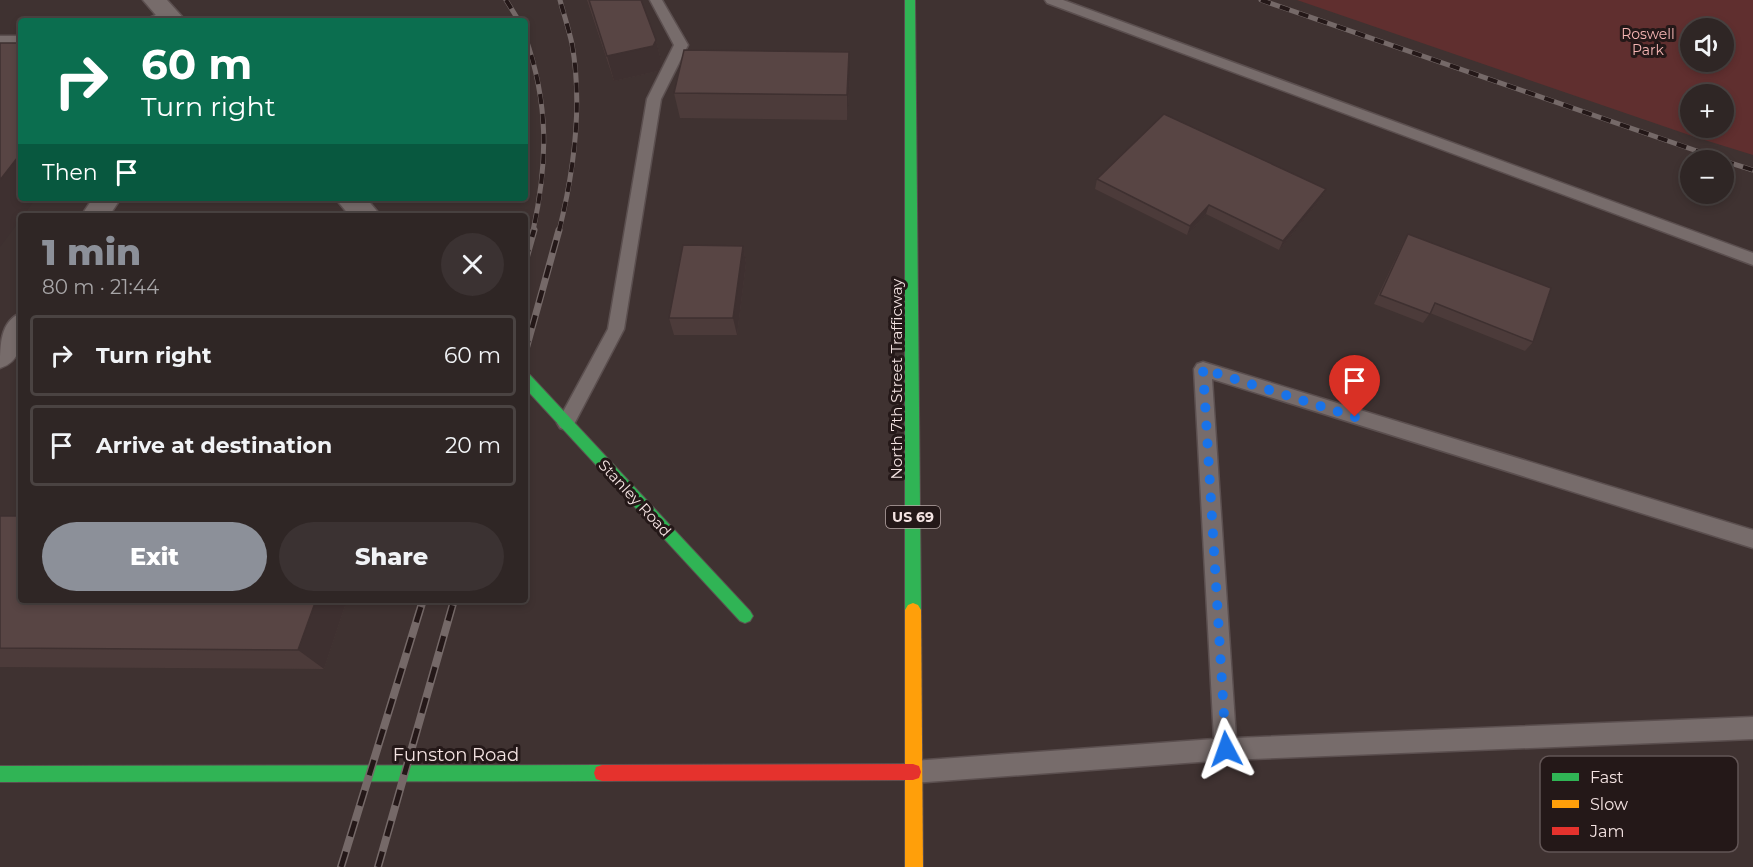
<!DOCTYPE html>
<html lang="en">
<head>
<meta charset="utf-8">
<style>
	:root { --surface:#2f2625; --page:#3b3232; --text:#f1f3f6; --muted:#a7a5a7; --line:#4a4342; --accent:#8c9099 }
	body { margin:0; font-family:Montserrat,sans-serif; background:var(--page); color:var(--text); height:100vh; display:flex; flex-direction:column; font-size:22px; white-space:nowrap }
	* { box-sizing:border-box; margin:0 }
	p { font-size:20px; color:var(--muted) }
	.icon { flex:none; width:33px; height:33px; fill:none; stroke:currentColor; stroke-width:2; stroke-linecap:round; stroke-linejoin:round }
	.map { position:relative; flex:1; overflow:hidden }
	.side { position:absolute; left:18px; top:213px; width:510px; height:390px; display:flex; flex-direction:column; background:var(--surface); border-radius:6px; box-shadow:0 3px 9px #0003,0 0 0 2px var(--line) }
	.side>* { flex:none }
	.banner { position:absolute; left:18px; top:18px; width:510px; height:183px; border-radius:6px; box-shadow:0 3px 9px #0003,0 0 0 2px var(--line); background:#0b6e4f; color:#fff; overflow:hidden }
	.tools { position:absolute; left:1680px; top:18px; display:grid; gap:12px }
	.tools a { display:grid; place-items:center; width:54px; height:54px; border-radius:50%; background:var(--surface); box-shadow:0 3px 9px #0003,0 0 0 2px var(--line); font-size:30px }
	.pin { position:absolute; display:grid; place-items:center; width:51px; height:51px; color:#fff; margin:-62px -26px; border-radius:50% 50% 50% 0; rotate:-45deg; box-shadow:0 0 6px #0007 }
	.pin .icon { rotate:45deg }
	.me { position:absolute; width:66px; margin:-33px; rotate:356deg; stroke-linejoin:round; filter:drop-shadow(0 0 4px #0008) }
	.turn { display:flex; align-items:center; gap:21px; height:126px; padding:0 24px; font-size:27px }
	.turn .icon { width:78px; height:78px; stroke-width:2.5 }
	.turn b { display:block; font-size:42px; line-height:51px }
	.then { display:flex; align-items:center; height:57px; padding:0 24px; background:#0003; gap:12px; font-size:22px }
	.round { display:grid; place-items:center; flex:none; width:63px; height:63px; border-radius:32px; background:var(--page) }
	.head { display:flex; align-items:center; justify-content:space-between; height:102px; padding:0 24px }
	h1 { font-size:36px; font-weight:800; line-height:45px; color:var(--accent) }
	.primary-button { display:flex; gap:12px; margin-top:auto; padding:12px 24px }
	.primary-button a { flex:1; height:69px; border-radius:36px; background:var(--accent); color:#fff; font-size:24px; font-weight:800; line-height:69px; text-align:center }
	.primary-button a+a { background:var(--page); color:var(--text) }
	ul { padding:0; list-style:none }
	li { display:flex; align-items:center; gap:18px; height:81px; margin:0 12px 9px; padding:0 12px; border:3px solid var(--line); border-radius:6px }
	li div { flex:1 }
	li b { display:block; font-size:22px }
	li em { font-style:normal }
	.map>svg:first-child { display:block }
	.green { fill:#602f2f; fill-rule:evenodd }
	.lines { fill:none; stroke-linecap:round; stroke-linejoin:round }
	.lane-casing { stroke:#5b4f4f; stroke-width:3 }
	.street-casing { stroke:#5b4f4f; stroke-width:3 }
	.fast-casing { stroke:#5b4f4f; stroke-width:2 }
	.slow-casing { stroke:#5b4f4f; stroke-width:2 }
	.jam-casing { stroke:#5b4f4f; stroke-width:2 }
	.lane { fill:#776c6b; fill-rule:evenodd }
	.street { fill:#776c6b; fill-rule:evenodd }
	.fast { fill:#30b455; fill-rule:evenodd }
	.slow { fill:#ff9f0a; fill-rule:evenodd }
	.jam { fill:#e5322d; fill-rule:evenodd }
	.rail-far2-casing { stroke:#756968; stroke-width:5 }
	.rail-far1-casing { stroke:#756968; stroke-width:7 }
	.rail-casing { stroke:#756968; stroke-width:8 }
	.rail-far2 { stroke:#241818; stroke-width:4; stroke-dasharray:10; stroke-linecap:butt }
	.rail-far1 { stroke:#241818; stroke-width:4.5; stroke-dasharray:13; stroke-linecap:butt }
	.rail { stroke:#241818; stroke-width:5; stroke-dasharray:16; stroke-linecap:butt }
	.wall { fill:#4c3b3a }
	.shaded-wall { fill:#3e3030 }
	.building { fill:#584544; stroke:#3e3030; stroke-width:1.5 }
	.route { stroke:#1a73e8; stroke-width:10; stroke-dasharray:0 18 }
	.labels { text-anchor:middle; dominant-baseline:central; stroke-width:6; stroke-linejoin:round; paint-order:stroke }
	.far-park-label { font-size:14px; fill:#f5b5b3; stroke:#241818 }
	.shield { fill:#241818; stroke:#b6a6a5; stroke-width:1.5 }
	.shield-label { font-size:14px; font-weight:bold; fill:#f4e3e2 }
	.street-label { font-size:15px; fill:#f4e3e2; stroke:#241818 }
	.near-street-label { font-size:18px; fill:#f4e3e2; stroke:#241818 }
	.key { fill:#241818; stroke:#625555; stroke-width:1.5 }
	.key-label { font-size:16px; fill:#f4e3e2 }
</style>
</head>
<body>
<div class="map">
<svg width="1753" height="867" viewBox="0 0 1753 867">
	<rect width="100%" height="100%" fill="#3f3231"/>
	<!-- green -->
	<path class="green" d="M1297,0H1753V155L1695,137ZM1690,28H1724V62H1690ZM1690,94H1724V128H1690Z"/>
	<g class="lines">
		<defs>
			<path id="lane" d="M650,0H662L688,45L661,99L624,329L572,428L566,430L560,428L557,423L608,329L647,99L674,45Z
				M1045,0H1063L1753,253V265L1047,3Z
				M167,10L173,14C165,22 153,21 142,21Z
				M0,36H21V44H0Z
				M1203,362L1753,530V548L1212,379L1236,738L1753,717V739L1226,760L913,783L905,780L902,772L905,764L913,761L1214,739L1194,369L1197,364Z"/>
			<path id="street" d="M143,0H167L186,21H161Z
				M93,198H121L109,216H81Z
				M335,198H366L381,216H350Z
				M21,313C21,336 25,360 0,368C0,346 0,321 21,313Z"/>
			<path id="fast" d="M905,0H915L921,610L918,615L913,617L908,615L905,610Z
				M525,374L530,375L750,611L753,616L750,621L745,623L740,621L525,388Z
				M602,765L608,767L610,773L608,779L602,781L0,782V766Z"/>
			<path id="slow" d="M913,603L918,605L921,610L923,867H905V610L908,605Z"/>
			<path id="jam" d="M913,764L919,766L921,772L919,778L913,780L602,781L596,779L594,773L596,767L602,765Z"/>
		</defs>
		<!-- lane casing -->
		<use href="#lane" class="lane-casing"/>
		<!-- street casing -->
		<use href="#street" class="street-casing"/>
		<!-- fast casing -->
		<use href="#fast" class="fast-casing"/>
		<!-- slow casing -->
		<use href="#slow" class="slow-casing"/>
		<!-- jam casing -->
		<use href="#jam" class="jam-casing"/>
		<!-- lane -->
		<use href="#lane" class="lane"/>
		<!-- street -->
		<use href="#street" class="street"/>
		<!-- fast -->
		<use href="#fast" class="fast"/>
		<!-- slow -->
		<use href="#slow" class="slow"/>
		<!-- jam -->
		<use href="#jam" class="jam"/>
		<defs>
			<path id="rail-far2" d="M506,0L519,21
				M1261,0L1723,160
				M525,36C549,104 548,162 533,231
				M1724,161L1753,170
				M559,231C574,171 583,106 572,44C569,30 564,15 560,0"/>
			<path id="rail-far1" d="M525,262L534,230
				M525,353L559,230"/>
			<path id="rail" d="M341,867L423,600
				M378,867L454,600"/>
		</defs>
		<!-- rail-far2 casing -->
		<use href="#rail-far2" class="rail-far2-casing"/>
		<!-- rail-far1 casing -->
		<use href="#rail-far1" class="rail-far1-casing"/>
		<!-- rail casing -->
		<use href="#rail" class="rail-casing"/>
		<!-- rail-far2 -->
		<use href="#rail-far2" class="rail-far2"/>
		<!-- rail-far1 -->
		<use href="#rail-far1" class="rail-far1"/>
		<!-- rail -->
		<use href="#rail" class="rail"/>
	</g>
	<!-- wall -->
	<path class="wall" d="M587,0H641L656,40L662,65L658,71L614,81Z
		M850,77L847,120L680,118L674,93Z
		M1097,179L1326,189L1321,198L1279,250L1206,214L1187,235L1095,189Z
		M1408,234L1533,342L1525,351L1430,313L1423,323L1374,304L1403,243Z
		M743,246L746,263L737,335H674L669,318Z
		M0,516L21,600H347L324,669L0,667Z"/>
	<!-- shaded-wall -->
	<path class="shaded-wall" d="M656,40L662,65L658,71L614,81L607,56Z
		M849,52L850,77L847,120V95Z
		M21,153V198H36L23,216H21V219L0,247V180Z
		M1326,189L1321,198L1279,250L1283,241Z
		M1209,205L1206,214L1187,235L1190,226Z
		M743,246L746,263L737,335L733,318Z
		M316,600H347L324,669L298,650Z"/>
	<!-- building -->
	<path class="building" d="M589,0H641L656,40L653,46L607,56Z
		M0,43H21V153L0,180Z
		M684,50L849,52L847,95L674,93Z
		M1164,114L1326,189L1283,241L1209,205L1190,226L1097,179Z
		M1408,234L1551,288L1533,342L1435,303L1430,314L1380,295Z
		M683,245L743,246L733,318H669Z
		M0,516H21V600H316L298,650L0,648Z"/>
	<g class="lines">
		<!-- route -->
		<path class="route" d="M1226,749L1203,369L1355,417"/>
	</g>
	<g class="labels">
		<!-- far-park labels -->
		<g class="far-park-label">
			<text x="1648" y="34">Roswell<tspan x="1648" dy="16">Park</tspan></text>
		</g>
		<!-- shield labels -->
		<rect class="shield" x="886" y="506" width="54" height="22" rx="4.5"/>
		<g class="shield-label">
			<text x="913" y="517">US 69</text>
		</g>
		<!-- street labels -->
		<g class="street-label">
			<text transform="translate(896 379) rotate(-90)">North 7th Street Trafficway</text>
			<text transform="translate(635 498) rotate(47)">Stanley Road</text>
		</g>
		<!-- near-street labels -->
		<g class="near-street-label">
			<text x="456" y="755">Funston Road</text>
		</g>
	</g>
	<!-- legend -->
	<rect x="1540" y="756" width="198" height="96" rx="9" class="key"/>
	<rect x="1552" y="773" width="27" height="8" fill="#30b455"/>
	<rect x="1552" y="800" width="27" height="8" fill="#ff9f0a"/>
	<rect x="1552" y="827" width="27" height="8" fill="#e5322d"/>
	<g class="key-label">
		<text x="1590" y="783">Fast</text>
		<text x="1590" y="810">Slow</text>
		<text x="1590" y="837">Jam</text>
	</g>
</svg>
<div class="tools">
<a><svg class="icon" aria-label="sound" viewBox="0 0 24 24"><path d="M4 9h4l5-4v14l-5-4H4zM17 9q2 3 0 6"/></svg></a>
<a>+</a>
<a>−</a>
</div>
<div class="pin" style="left:1355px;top:417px;background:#d93025"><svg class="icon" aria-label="arrive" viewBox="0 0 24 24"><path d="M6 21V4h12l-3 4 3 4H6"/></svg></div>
<svg class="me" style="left:1226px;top:749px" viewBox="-20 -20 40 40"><path d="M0-17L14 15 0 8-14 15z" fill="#1a73e8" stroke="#fff" stroke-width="4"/></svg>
<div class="banner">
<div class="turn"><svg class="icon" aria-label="right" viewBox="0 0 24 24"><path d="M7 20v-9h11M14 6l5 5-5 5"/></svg><div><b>60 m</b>Turn right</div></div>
<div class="then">Then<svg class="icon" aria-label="arrive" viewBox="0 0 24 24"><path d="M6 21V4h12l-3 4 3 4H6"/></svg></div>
</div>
<section class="side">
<div class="head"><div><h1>1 min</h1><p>80 m · 21:44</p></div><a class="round"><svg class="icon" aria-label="close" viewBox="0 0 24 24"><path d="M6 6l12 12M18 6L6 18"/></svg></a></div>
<ul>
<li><svg class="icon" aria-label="right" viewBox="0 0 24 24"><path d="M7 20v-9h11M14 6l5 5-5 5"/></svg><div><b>Turn right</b></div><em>60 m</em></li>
<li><svg class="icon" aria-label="arrive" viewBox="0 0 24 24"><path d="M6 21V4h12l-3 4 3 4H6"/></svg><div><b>Arrive at destination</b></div><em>20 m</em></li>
</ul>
<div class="primary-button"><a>Exit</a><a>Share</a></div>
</section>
</div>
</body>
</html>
